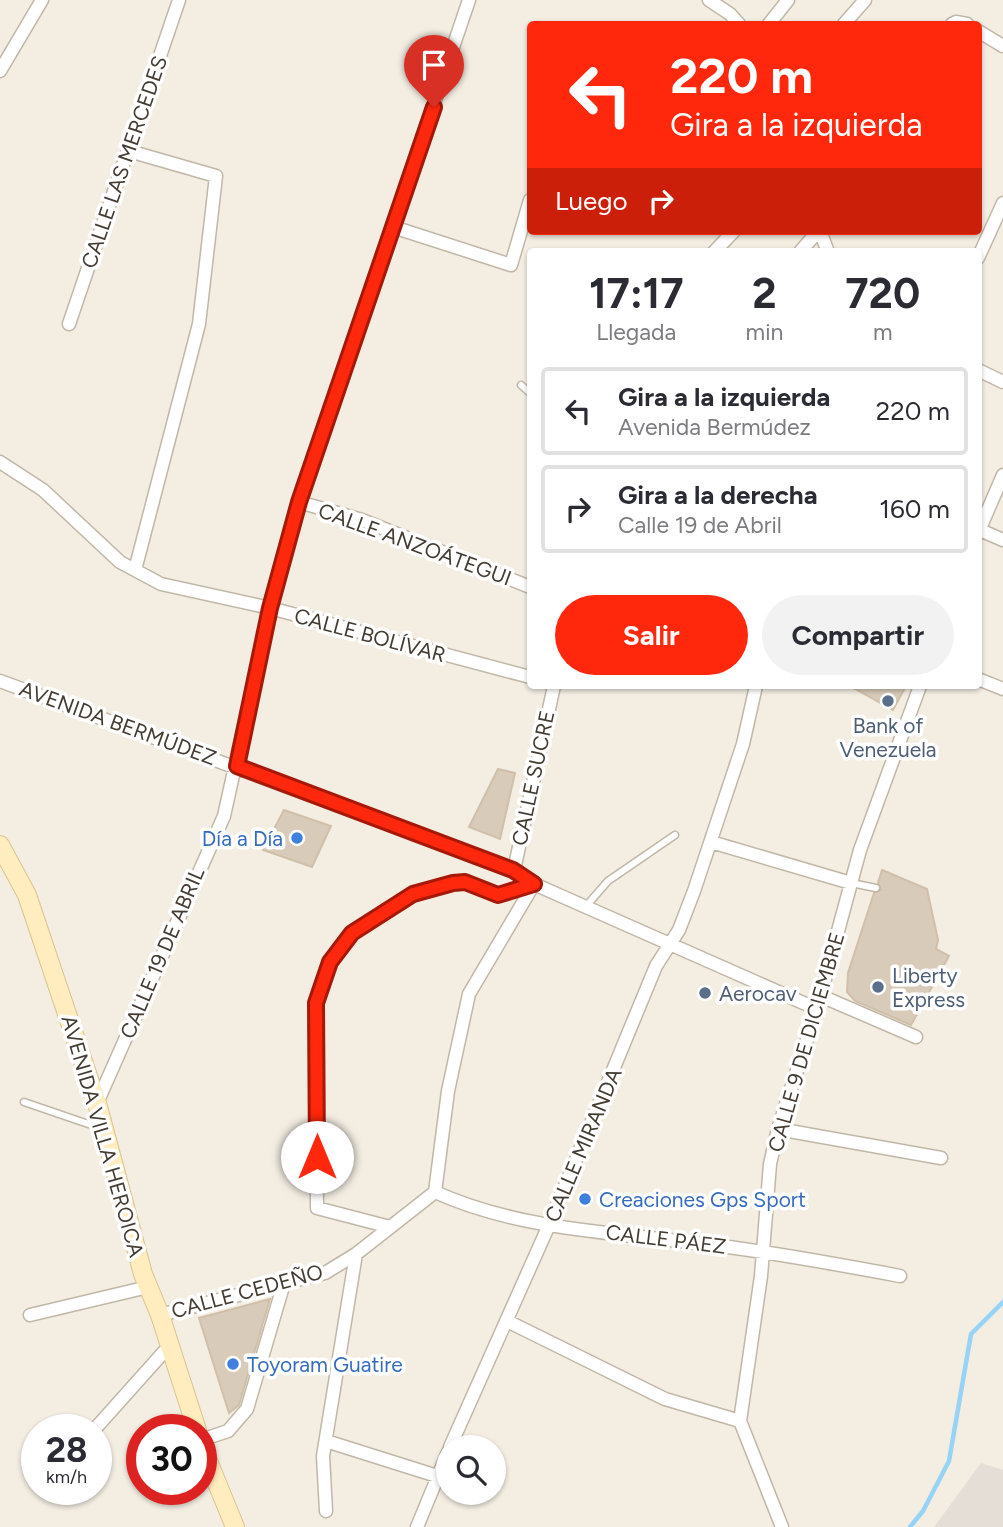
<!DOCTYPE html>
<html lang="es">
<head>
<meta charset="utf-8">
<style>
	:root { --surface:#fff; --page:#f2f2f3; --text:#2b2b33; --muted:#7c7c81; --line:#e1e1e2; --accent:#ff270c }
	body { margin:0; font-family:Figtree,sans-serif; background:var(--page); color:var(--text); height:100vh; display:flex; flex-direction:column; font-size:26px; white-space:nowrap }
	* { box-sizing:border-box; margin:0 }
	p { font-size:23px; color:var(--muted) }
	.icon { flex:none; width:38px; height:38px; fill:none; stroke:currentColor; stroke-width:2; stroke-linecap:round; stroke-linejoin:round }
	.map { position:relative; flex:1; overflow:hidden }
	.sheet { position:absolute; left:527px; top:248px; width:455px; height:441px; display:flex; flex-direction:column; background:var(--surface); border-radius:7px; box-shadow:0 2px 5px #0004 }
	.sheet>* { flex:none }
	.top-card { position:absolute; left:527px; top:21px; width:455px; height:214px; border-radius:7px; box-shadow:0 2px 5px #0004; background:#ff270c; color:#fff; overflow:hidden }
	.tools { position:absolute; left:436px; top:1435px; display:grid; gap:14px }
	.tools a { display:grid; place-items:center; width:70px; height:70px; border-radius:50%; background:var(--surface); box-shadow:0 2px 5px #0004; font-size:35px }
	.speed { position:absolute; left:21px; top:1414px; display:flex; gap:14px; font-size:35px; font-weight:700; text-align:center }
	.speed>* { display:grid; place-content:center; width:91px; height:91px; border-radius:50%; background:var(--surface); box-shadow:0 2px 5px #0004; line-height:1 }
	.speed small { font-size:18px; font-weight:400 }
	.speed .limit { border:10px solid #d22; background:#fff; color:#111 }
	.pin { position:absolute; display:grid; place-items:center; width:60px; height:60px; color:#fff; margin:-72px -30px; border-radius:50% 50% 50% 0; rotate:-45deg; box-shadow:0 0 7px #0007 }
	.pin .icon { rotate:45deg }
	.me { position:absolute; width:77px; margin:-38px; rotate:0deg; stroke-linejoin:round; filter:drop-shadow(0 0 5px #0008) }
	.turn { display:flex; align-items:center; gap:24px; height:147px; padding:0 28px; font-size:32px }
	.turn .icon { width:91px; height:91px; stroke-width:2.5 }
	.turn b { display:block; font-size:49px; line-height:60px }
	.then { display:flex; align-items:center; height:66px; padding:0 28px; background:#0003; gap:14px; font-size:26px }
	.eta { display:flex; justify-content:space-evenly; align-items:center; height:119px; text-align:center }
	.eta b { font-size:42px; font-weight:700; line-height:49px }
	.cta { display:flex; gap:14px; margin-top:auto; padding:14px 28px }
	.cta a { flex:1; height:80px; border-radius:42px; background:var(--accent); color:#fff; font-size:28px; font-weight:700; line-height:80px; text-align:center }
	.cta a+a { background:var(--page); color:var(--text) }
	ul { padding:0; list-style:none }
	li { display:flex; align-items:center; gap:21px; height:88px; margin:0 14px 10px; padding:0 14px; border:4px solid var(--line); border-radius:7px }
	li div { flex:1 }
	li b { display:block; font-size:26px }
	li em { font-style:normal }
	.map>svg:first-child { display:block }
	.industrial { fill:#e4ded7 }
	.lines { fill:none; stroke-linecap:round; stroke-linejoin:round }
	.stream { stroke:#97d3f6; stroke-width:4.5 }
	.building { fill:#d8cbb9; stroke:#d0bfa9; stroke-width:2 }
	.lane-casing { stroke:#c1b7a7; stroke-width:9 }
	.street-casing { stroke:#c1b7a7; stroke-width:15 }
	.secondary-casing { stroke:#d9c38f; stroke-width:20 }
	.lane { stroke:#fff; stroke-width:6 }
	.street { stroke:#fff; stroke-width:12 }
	.secondary { stroke:#ffedbf; stroke-width:18 }
	.route-casing { stroke:#a61908; stroke-width:18 }
	.route { stroke:#ff270c; stroke-width:12 }
	.service-dot { fill:#5c6f8a; stroke:#fff; stroke-width:2.5 }
	.shop-dot { fill:#3f7fe0; stroke:#fff; stroke-width:2.5 }
	.labels { text-anchor:middle; dominant-baseline:central; stroke-width:7; stroke-linejoin:round; paint-order:stroke }
	.street-label { font-size:21px; fill:#443c32; stroke:#fff }
	.service-label { font-size:21px; fill:#4e5e75; stroke:#fff; text-anchor:start }
	.shop-label { font-size:21px; fill:#366cbe; stroke:#fff; text-anchor:start }
</style>
</head>
<body>
<div class="map">
<svg width="1003" height="1527" viewBox="0 0 1003 1527">
	<rect width="100%" height="100%" fill="#f3ede2"/>
	<!-- industrial -->
	<path class="industrial" d="M981,1463L1003,1470V1527H934Z"/>
	<g class="lines">
		<!-- stream -->
		<path class="stream" d="M910,1527L923,1511L949,1461L971,1334L1003,1302"/>
	</g>
	<!-- building -->
	<path class="building" d="M850,686H906L893,710Z
		M498,769L515,773L500,839L469,827Z
		M284,810L331,826L312,867L263,850Z
		M882,870L927,889L938,940L936,949L949,956L911,1025L855,1001L847,992L848,973L874,893L881,890L878,883Z
		M270,1299L239,1405L229,1413L199,1318Z"/>
	<g class="lines">
		<defs>
			<path id="lane" d="M521,385L530,393
				M851,883L876,888
				M587,905L608,881L675,835
				M24,1102L100,1128"/>
			<path id="street" d="M709,0L730,14L739,24
				M769,24L788,0
				M844,24L865,0
				M952,24L956,22L967,24
				M978,31L1003,46
				M0,71L42,0
				M129,151L216,176L199,324L135,570
				M393,227L511,265L530,200
				M820,231L828,252
				M714,252L734,231
				M800,252L818,231
				M978,258L1003,203
				M69,324L179,0
				M978,370L1003,382
				M0,462L43,490L120,562L161,584L270,608L530,677
				M299,502L362,520L530,587
				M980,530L1003,540
				M978,533L1003,475
				M978,679L1003,689
				M0,681L514,870L534,884L817,1009
				M711,842L851,883
				M514,870L554,686
				M821,996L916,1037
				M97,1103L224,816L270,608L299,502L469,0
				M778,1129L941,1158
				M435,1192C519,1230 616,1233 706,1244C771,1252 836,1264 900,1276
				M435,1192L448,1091L469,994L534,884
				M390,1227L317,1208L316,1003L330,962L352,933L413,894L453,882H465L498,896L534,884
				M30,1315L148,1287
				M160,1315L325,1273L356,1254L435,1192
				M507,1321L665,1399L740,1421
				M94,1430L170,1345
				M201,1440L228,1431L247,1409L284,1283
				M326,1441L437,1476
				M450,1447L549,1225L656,966L679,930L694,891L743,744L756,686
				M326,1511L323,1456L356,1254
				M417,1527L448,1452
				M782,1527L740,1421L761,1276L770,1164L778,1129L816,1012L860,850L920,686"/>
			<path id="secondary" d="M0,845L27,895L97,1103L143,1274L160,1315L197,1430
				M201,1444L235,1527"/>
		</defs>
		<!-- lane casing -->
		<use href="#lane" class="lane-casing"/>
		<!-- street casing -->
		<use href="#street" class="street-casing"/>
		<!-- secondary casing -->
		<use href="#secondary" class="secondary-casing"/>
		<!-- lane -->
		<use href="#lane" class="lane"/>
		<!-- street -->
		<use href="#street" class="street"/>
		<!-- secondary -->
		<use href="#secondary" class="secondary"/>
	</g>
	<g class="lines">
		<defs>
			<path id="route" d="M317,1157L316,1003L330,962L352,933L413,894L453,883L465,882L498,895L534,884L513,870L237,766L270,608L299,502L434,107"/>
		</defs>
		<!-- route casing -->
		<use href="#route" class="route-casing"/>
		<!-- route -->
		<use href="#route" class="route"/>
	</g>
	<!-- markers -->
	<g class="service-dot">
		<circle cx="888" cy="701" r="7"/>
		<circle cx="878" cy="987" r="7"/>
		<circle cx="705" cy="993" r="7"/>
	</g>
	<g class="shop-dot">
		<circle cx="297" cy="838" r="7"/>
		<circle cx="585" cy="1199" r="7"/>
		<circle cx="233" cy="1364" r="7"/>
	</g>
	<g class="labels">
		<!-- street labels -->
		<g class="street-label">
			<text transform="translate(124 162) rotate(-71)">CALLE LAS MERCEDES</text>
			<text transform="translate(415 544) rotate(20)">CALLE ANZOÁTEGUI</text>
			<text transform="translate(370 635) rotate(15)">CALLE BOLÍVAR</text>
			<text transform="translate(118 723) rotate(20)">AVENIDA BERMÚDEZ</text>
			<text transform="translate(533 778) rotate(-78)">CALLE SUCRE</text>
			<text transform="translate(162 953) rotate(-67)">CALLE 19 DE ABRIL</text>
			<text transform="translate(806 1042) rotate(-74)">CALLE 9 DE DICIEMBRE</text>
			<text transform="translate(103 1136) rotate(74)">AVENIDA VILLA HEROICA</text>
			<text transform="translate(583 1145) rotate(-67)">CALLE MIRANDA</text>
			<text transform="translate(666 1239) rotate(7)">CALLE PÁEZ</text>
			<text transform="translate(247 1291) rotate(-15)">CALLE CEDEÑO</text>
		</g>
		<!-- service labels -->
		<g class="service-label">
			<text x="888" y="725" text-anchor="middle">Bank of<tspan x="888" dy="24">Venezuela</tspan></text>
			<text x="892" y="975">Liberty<tspan x="892" dy="24">Express</tspan></text>
			<text x="719" y="993">Aerocav</text>
		</g>
		<!-- shop labels -->
		<g class="shop-label">
			<text x="283" y="838" text-anchor="end">Día a Día</text>
			<text x="599" y="1199">Creaciones Gps Sport</text>
			<text x="247" y="1364">Toyoram Guatire</text>
		</g>
	</g>
</svg>
<div class="tools">
<a><svg class="icon" aria-label="search" viewBox="0 0 24 24"><circle cx="10" cy="10" r="6"/><path d="M15 15l6 6"/></svg></a>
</div>
<div class="speed"><div>28<small>km/h</small></div><div class="limit">30</div></div>
<div class="pin" style="left:434px;top:107px;background:#d93025"><svg class="icon" aria-label="arrive" viewBox="0 0 24 24"><path d="M6 21V4h12l-3 4 3 4H6"/></svg></div>
<svg class="me" style="left:317px;top:1157px" viewBox="-20 -20 40 40"><circle r="19" fill="#fff"/><path d="M0-13L10 11 0 6-10 11z" fill="#ff270c"/></svg>
<div class="top-card">
<div class="turn"><svg class="icon" aria-label="left" viewBox="0 0 24 24"><path d="M17 20v-9H6M10 6l-5 5 5 5"/></svg><div><b>220 m</b>Gira a la izquierda</div></div>
<div class="then">Luego<svg class="icon" aria-label="right" viewBox="0 0 24 24"><path d="M7 20v-9h11M14 6l5 5-5 5"/></svg></div>
</div>
<section class="sheet">
<div class="eta">
<div><b>17:17</b><p>Llegada</p></div>
<div><b>2</b><p>min</p></div>
<div><b>720</b><p>m</p></div>
</div>
<ul>
<li><svg class="icon" aria-label="left" viewBox="0 0 24 24"><path d="M17 20v-9H6M10 6l-5 5 5 5"/></svg><div><b>Gira a la izquierda</b><p>Avenida Bermúdez</p></div><em>220 m</em></li>
<li><svg class="icon" aria-label="right" viewBox="0 0 24 24"><path d="M7 20v-9h11M14 6l5 5-5 5"/></svg><div><b>Gira a la derecha</b><p>Calle 19 de Abril</p></div><em>160 m</em></li>
</ul>
<div class="cta"><a>Salir</a><a>Compartir</a></div>
</section>
</div>
</body>
</html>
